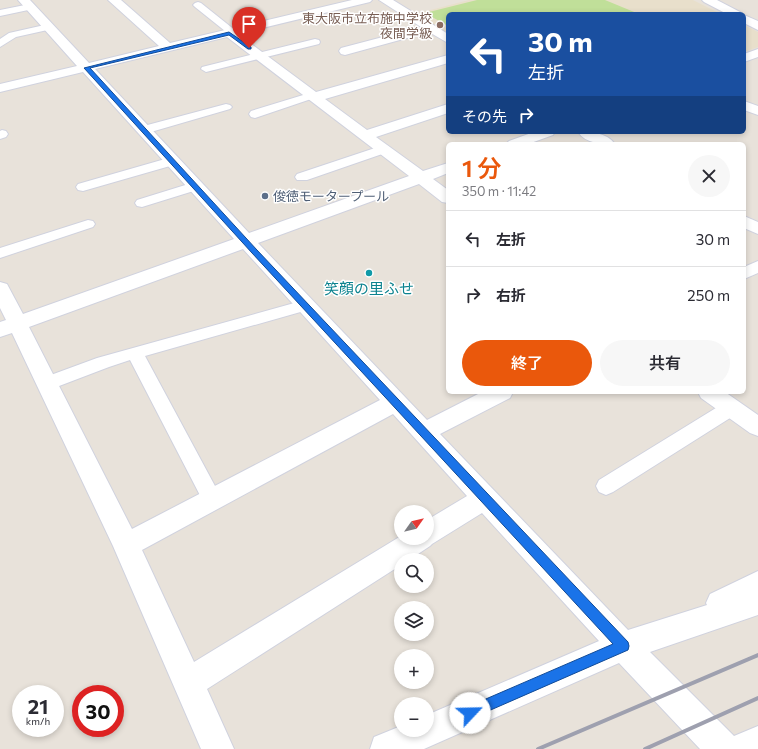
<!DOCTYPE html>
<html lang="ja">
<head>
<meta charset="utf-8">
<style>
	:root { --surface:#fff; --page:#f7f7f7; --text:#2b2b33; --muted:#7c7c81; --line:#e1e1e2; --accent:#ea580c }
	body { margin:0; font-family:Commissioner,"Noto Sans JP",sans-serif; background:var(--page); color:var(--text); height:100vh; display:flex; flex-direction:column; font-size:15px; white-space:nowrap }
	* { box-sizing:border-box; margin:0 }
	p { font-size:13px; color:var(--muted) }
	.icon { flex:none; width:22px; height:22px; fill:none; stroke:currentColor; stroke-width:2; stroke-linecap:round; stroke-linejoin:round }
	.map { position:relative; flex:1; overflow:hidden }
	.side { position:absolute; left:446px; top:142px; width:300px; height:252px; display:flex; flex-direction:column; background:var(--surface); border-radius:6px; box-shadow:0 2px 6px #0003 }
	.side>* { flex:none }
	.banner { position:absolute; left:446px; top:12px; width:300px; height:122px; border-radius:6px; box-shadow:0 2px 6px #0003; background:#1a4fa0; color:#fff; overflow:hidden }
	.needle { width:26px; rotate:56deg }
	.buttons { position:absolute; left:394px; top:505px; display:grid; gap:8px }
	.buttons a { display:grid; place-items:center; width:40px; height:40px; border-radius:50%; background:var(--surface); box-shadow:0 2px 6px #0003; font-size:20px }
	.speed { position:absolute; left:12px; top:685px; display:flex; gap:8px; font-size:20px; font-weight:700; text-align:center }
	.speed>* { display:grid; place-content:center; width:52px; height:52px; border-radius:50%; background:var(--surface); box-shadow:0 2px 6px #0003; line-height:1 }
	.speed small { font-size:10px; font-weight:400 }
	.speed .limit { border:6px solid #d22; background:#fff; color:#111 }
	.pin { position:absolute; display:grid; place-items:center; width:34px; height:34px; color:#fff; margin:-41px -17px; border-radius:50% 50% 50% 0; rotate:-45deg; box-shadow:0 0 4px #0007 }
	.pin .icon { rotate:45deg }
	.me { position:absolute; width:44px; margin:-22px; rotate:66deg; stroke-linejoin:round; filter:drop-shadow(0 0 3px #0008) }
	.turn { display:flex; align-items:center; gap:14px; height:84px; padding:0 16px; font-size:18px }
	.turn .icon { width:52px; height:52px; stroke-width:2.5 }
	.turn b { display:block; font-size:28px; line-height:34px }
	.then { display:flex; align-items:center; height:38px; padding:0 16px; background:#0003; gap:8px; font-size:15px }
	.round { display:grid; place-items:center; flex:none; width:42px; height:42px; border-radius:21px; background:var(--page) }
	.overview { display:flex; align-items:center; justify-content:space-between; height:68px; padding:0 16px }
	h1 { font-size:24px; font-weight:600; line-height:30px; color:var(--accent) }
	.action { display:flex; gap:8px; margin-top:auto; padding:8px 16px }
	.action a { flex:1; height:46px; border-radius:24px; background:var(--accent); color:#fff; font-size:16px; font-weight:600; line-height:46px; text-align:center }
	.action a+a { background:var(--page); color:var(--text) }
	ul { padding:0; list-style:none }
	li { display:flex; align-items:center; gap:12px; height:56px; padding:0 16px; border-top:1px solid var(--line) }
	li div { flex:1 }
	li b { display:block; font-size:15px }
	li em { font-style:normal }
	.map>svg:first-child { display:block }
	.education { fill:#e8dfcb }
	.pitch { fill:#c0df99 }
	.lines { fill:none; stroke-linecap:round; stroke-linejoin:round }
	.service-casing { stroke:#d0d2de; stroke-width:2 }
	.minor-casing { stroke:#d0d2de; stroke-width:2 }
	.service { fill:#fff; fill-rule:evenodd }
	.minor { fill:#fff; fill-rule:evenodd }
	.rail { stroke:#9ea0af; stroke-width:4 }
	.route { fill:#1a73e8; stroke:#114b97 }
	.education-dot { fill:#8d6e63; stroke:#fff; stroke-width:1.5 }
	.service-dot { fill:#5c6f8a; stroke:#fff; stroke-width:1.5 }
	.culture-dot { fill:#0f9aa8; stroke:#fff; stroke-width:1.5 }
	.labels { text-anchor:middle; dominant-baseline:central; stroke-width:3; stroke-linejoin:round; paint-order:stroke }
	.far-education-label { font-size:13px; fill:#785e54; stroke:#fff; text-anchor:end }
	.far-service-label { font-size:13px; fill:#4e5e75; stroke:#fff; text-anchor:start }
	.culture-label { font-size:15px; fill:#0d838f; stroke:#fff }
</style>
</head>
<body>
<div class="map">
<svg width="758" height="749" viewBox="0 0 758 749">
	<rect width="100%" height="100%" fill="#e8e2da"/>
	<!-- education -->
	<path class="education" d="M469,0H693L721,14H448V36L415,14Z
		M744,25L758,32V47L744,52Z"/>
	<!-- pitch -->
	<path class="pitch" d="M477,0H605L639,14H448V26L425,13Z"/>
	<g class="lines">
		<defs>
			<path id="service" d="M198,2L201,3L236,31L238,33L236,35H230L195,7L193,5L195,3Z
				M30,4L35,7L33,9L0,16V10Z
				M49,24L52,25L54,27L52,29L16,37L0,47V39L9,33Z
				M315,39L319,40L320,42L319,44L206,72L201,69L202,67Z
				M313,92L317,93L319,95L317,97L255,118L251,117L249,114L251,111Z
				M226,104L230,105L232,107L230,109L144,134L140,133L138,130L140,127Z
				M2,130L6,131L8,134L6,137L0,139V131Z
				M384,145L388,146L390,149L388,152L307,180H297L295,177L297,174Z
				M172,157L177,158L178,161L177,164L83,191L78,190L76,187L78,184Z
				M195,182L200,183L202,186L200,189L142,207L137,206L135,203L137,200Z
				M88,220L93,221L95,224L93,227L0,258V248Z
				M758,261V273L744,279V267Z
				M305,300L311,301L313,305L311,309L145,356L222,499L219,505L212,508L205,505L130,360L109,367L46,391L40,389L37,384L40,379L97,358Z
				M731,401L738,403L740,408L738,413L613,492L606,495L599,492L596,486L599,480L724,403Z"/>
			<path id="minor" d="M18,0H30L89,63L159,46L108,0H121L170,43L352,0H372L370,2L238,34L316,92L448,55V63L325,99L367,130L448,104V113L376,137L423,171L448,163V173L433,179L448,190V203L442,202L419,184L258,243L427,420L482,392H513L510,398L440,434L628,630L707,605L706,603L710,594L758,571V615L650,652L734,736L758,726V749H700L619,663L424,749H370L374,737L401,726V730H427V715L599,641L482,513L432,544L430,546L409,560H401V565L207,689L234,749H201L113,546L12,333L0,337V322L6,320L0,308V282L7,284L23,314L234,239L83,72L0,92V84L77,66ZM227,37L409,176L249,233L95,69ZM243,249L380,400L132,529L29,327ZM393,414L467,496L427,520V538H401V536L194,662L142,550Z
				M379,0H393L448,34V43L429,32L345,55L341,54L339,51L341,48L421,27Z
				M702,0H717L740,12L742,14H727L704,2Z
				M744,15L758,21V30L744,23Z
				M758,49V57L744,62V54Z
				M744,101L758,106V115L744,110Z
				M534,132H555L553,135L528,144H506L509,141Z
				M578,132C591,132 606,132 615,144C602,144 586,144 578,132Z
				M744,216L758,222V234L744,228Z
				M698,392H725L758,415V436L750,433L701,398Z"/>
		</defs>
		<!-- service casing -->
		<use href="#service" class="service-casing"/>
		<!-- minor casing -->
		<use href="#minor" class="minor-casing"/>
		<!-- service -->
		<use href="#service" class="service"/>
		<!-- minor -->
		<use href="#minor" class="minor"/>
		<!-- rail -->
		<path class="rail" d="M538,749L758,655
			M645,749L758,698"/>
	</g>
	<!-- route -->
	<path class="route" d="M229,32L251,47V49H248L229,35L90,68L257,250L628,642L629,646L628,650L470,719L465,717L463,713L465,708L613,644L252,253L84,68Z"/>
	<!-- markers -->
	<circle class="education-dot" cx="440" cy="25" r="4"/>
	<circle class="service-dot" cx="265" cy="196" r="4"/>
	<circle class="culture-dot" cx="369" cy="273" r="4"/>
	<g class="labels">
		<!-- far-education labels -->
		<g class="far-education-label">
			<text x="432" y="18">東大阪市立布施中学校<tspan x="432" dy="15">夜間学級</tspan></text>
		</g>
		<!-- far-service labels -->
		<g class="far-service-label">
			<text x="273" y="196">俊徳モータープール</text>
		</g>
		<!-- culture labels -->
		<g class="culture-label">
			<text x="369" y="288">笑顔の里ふせ</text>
		</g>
	</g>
</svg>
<div class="buttons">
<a><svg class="needle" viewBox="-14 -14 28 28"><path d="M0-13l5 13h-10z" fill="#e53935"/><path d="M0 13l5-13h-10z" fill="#7c7c81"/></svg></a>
<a><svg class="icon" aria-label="search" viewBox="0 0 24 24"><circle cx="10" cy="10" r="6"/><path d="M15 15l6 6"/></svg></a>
<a><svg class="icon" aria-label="layers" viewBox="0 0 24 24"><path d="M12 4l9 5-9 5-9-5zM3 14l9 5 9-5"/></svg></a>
<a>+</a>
<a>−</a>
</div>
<div class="speed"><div>21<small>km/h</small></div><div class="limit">30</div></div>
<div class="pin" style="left:249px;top:48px;background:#d93025"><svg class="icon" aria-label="arrive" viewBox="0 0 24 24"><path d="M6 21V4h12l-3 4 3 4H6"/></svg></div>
<svg class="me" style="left:470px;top:713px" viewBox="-20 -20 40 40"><circle r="19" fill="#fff"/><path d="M0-13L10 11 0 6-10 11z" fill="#1a73e8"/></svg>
<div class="banner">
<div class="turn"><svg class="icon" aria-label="left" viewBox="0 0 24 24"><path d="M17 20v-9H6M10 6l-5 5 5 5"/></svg><div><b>30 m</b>左折</div></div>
<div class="then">その先<svg class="icon" aria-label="right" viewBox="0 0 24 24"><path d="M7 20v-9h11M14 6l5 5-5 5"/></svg></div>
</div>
<section class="side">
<div class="overview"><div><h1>1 分</h1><p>350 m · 11:42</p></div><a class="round"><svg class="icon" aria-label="close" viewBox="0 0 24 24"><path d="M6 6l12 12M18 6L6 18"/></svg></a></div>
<ul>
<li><svg class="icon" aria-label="left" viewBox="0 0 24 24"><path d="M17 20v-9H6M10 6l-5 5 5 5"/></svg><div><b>左折</b></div><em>30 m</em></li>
<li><svg class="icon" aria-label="right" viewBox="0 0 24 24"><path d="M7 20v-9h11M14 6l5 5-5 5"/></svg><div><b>右折</b></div><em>250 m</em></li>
</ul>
<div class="action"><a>終了</a><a>共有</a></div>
</section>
</div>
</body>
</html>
